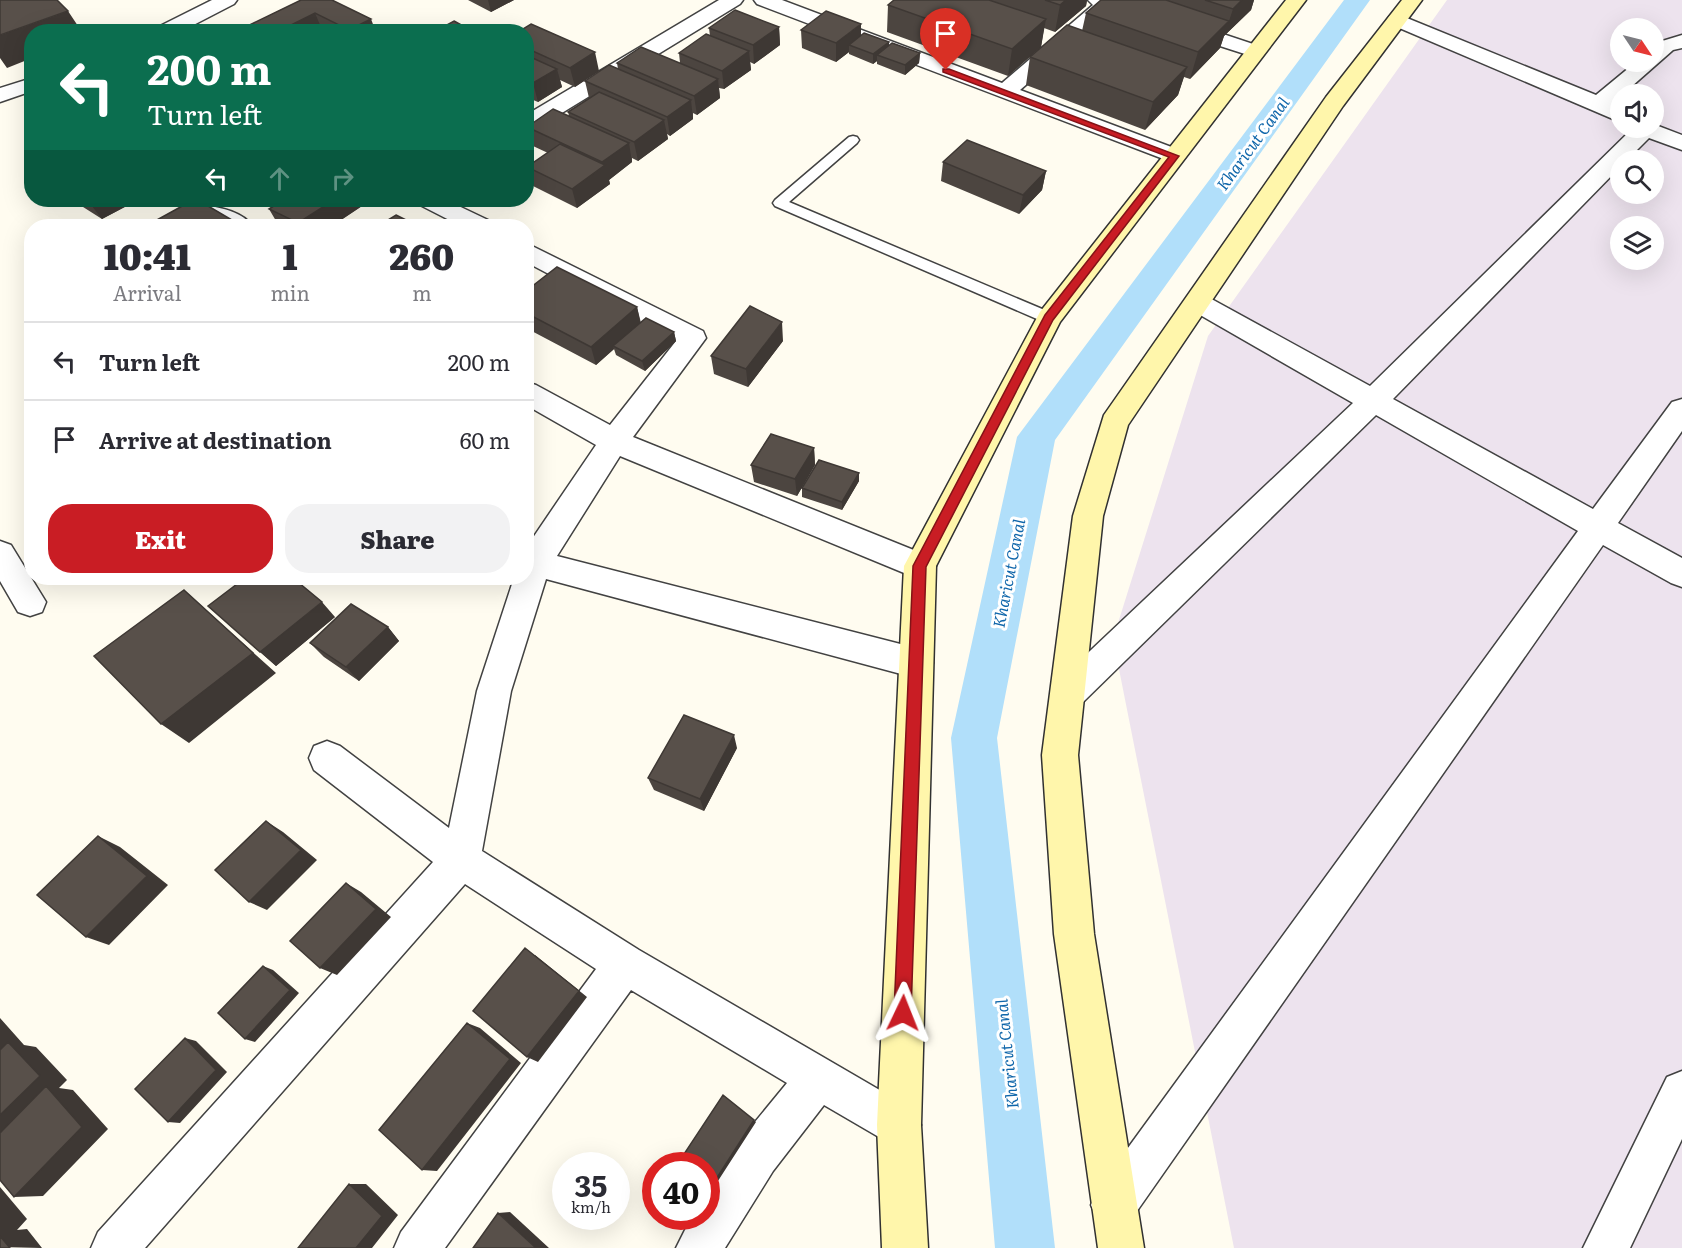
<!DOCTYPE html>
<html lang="en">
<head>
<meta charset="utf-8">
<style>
	:root { --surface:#fff; --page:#f2f2f3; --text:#2b2b33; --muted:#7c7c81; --line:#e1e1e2; --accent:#c91d24 }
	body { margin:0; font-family:Literata,serif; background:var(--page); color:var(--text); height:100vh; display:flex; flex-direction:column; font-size:22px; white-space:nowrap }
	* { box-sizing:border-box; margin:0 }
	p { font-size:20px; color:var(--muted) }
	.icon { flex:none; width:33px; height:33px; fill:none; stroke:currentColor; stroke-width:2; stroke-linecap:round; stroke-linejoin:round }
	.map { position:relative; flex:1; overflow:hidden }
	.drawer { position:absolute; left:24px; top:219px; width:510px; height:366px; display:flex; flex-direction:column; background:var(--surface); border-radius:24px; box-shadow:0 6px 24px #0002 }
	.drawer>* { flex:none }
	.banner { position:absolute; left:24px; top:24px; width:510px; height:183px; border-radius:24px; box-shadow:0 6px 24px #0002; background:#0b6e4f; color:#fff; overflow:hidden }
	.needle { width:39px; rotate:125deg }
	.buttons { position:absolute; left:1610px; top:18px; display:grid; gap:12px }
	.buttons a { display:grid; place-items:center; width:54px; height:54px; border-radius:50%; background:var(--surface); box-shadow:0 6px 24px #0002; font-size:30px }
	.speed { position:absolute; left:552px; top:1152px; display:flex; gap:12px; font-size:30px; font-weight:700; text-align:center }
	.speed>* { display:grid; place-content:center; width:78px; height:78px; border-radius:50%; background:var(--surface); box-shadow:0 6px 24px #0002; line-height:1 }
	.speed small { font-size:15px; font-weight:400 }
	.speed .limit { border:9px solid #d22; background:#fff; color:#111 }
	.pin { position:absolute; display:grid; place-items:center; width:51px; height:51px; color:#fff; margin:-62px -26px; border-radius:50% 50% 50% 0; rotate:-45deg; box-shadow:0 0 6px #0007 }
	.pin .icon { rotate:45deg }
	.me { position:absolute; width:66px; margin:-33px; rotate:2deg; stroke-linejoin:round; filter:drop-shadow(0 0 4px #0008) }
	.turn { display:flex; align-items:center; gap:21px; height:126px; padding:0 24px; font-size:27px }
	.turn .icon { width:78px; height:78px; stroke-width:2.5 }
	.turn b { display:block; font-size:42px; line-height:51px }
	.lanes { display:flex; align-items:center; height:57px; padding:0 24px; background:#0003; justify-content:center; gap:30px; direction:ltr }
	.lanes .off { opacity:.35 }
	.eta { display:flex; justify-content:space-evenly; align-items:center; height:102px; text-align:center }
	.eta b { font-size:36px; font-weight:800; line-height:42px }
	.action { display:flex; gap:12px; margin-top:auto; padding:12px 24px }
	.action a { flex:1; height:69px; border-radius:24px; background:var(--accent); color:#fff; font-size:24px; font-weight:800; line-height:69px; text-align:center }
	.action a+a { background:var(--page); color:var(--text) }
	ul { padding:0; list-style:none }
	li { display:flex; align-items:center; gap:18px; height:78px; padding:0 24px; border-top:2px solid var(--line) }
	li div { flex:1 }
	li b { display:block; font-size:22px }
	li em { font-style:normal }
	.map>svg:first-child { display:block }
	.industrial { fill:#ede3ee; fill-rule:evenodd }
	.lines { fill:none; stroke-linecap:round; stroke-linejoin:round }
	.canal { fill:#b1dffa; fill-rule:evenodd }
	.lane-casing { stroke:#424242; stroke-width:3 }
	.street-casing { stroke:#424242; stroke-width:3 }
	.secondary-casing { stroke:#313131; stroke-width:3 }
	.lane { fill:#fff; fill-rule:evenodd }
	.street { fill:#fff; fill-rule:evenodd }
	.secondary { fill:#fff6ab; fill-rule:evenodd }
	.wall { fill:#4c4540 }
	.shaded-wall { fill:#3e3834 }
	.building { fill:#58504a; stroke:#3e3834; stroke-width:1.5 }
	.route { fill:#c91d24; stroke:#831317; stroke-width:1.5 }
	.labels { text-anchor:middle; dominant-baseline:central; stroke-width:6; stroke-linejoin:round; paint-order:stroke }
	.water-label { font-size:16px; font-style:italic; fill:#0f66aa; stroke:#fff }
</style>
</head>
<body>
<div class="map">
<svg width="1682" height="1248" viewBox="0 0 1682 1248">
	<rect width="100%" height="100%" fill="#fffcf0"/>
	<!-- industrial -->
	<path class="industrial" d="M1447,0H1682V1248H1234L1113,639L1208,336ZM1620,28H1653V62H1620ZM1620,94H1653V128H1620ZM1620,160H1653V194H1620ZM1620,226H1653V260H1620Z"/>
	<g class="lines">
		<!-- canal -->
		<path class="canal" d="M1344,0H1370L1055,440L997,738L1055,1248H995L951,738L1017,437Z"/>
		<defs>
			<path id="lane" d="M853,136L857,137L859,140L857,143L789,202L1054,314L1056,318L1054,322H1044L775,206L773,203L775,200L849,137Z"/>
			<path id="street" d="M212,0H237L234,4L180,32H153L156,28Z
				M719,0H743L740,4L534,130L526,132V115Z
				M754,0H782L1002,83L1093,5L1088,0H1121L1262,47L1265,51L1262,55L1255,57L1248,55L1111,11L1020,90L1182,151L1186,156L1182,161L1174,163L757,4Z
				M1397,14L1596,95L1636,62H1653V46L1659,42L1682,35V48L1673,50L1623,94H1620L1613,103L1620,106V122L1390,24L1387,20L1390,16Z
				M32,78V91L0,102V88Z
				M1653,124L1682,135V150L1649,138L1627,160H1620V167L1393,399L1593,509L1672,402L1682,399V431L1618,523L1682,558V587L1671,583L1603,545L1130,1221L1114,1228L1098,1221L1091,1205L1098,1189L1578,531L1376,415L1080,705L1068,709L1056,705L1051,694L1056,683L1353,403L1188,308L1184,302L1188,296L1197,293L1206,296L1370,386L1632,129L1631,128H1653Z
				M416,200H446L488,220L491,226H461L420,205Z
				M206,206C221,207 244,213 252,226H222L206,221L189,226H159C167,213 190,207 206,206Z
				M526,243L703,331L706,338L633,437L931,557L936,566L931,575L920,579L909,575L620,456L557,556L916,648L928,652L933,663L928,674L916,678L546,579L511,691L482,851L639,950L914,1110L921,1125L914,1140L899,1147L884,1140L824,1105L773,1171L725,1248H676L692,1216H706V1194L741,1139L787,1083L631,990L445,1248H394L401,1232L596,969L465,884L145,1248H91L98,1232L433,862L314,770L309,758L314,746L327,741L340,746L449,828L477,691L514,578H526V548L596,445L526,405V382L536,385L610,425L676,341L526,262Z
				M0,541L11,545L46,602L42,612L30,616L18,612L0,581Z
				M1682,1071V1139L1630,1248H1583L1667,1077Z"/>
			<path id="secondary" d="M1286,0H1306L1060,322L936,566L921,1125L928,1248H882L877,1125L904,566L1040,312Z
				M1402,0H1422L1343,106L1128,425L1103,516L1078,755L1094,934L1144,1248H1098L1054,934L1042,755L1073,516L1104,415L1326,97Z"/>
		</defs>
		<!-- lane casing -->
		<use href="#lane" class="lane-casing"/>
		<!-- street casing -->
		<use href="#street" class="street-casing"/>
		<!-- secondary casing -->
		<use href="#secondary" class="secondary-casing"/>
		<!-- lane -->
		<use href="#lane" class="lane"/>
		<!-- street -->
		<use href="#street" class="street"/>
		<!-- secondary -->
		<use href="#secondary" class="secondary"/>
	</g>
	<!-- wall -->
	<path class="wall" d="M301,0L376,32H235Z
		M468,0H514L491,12Z
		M894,0H1087L1086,6L1055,32L1044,28L1041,47L1008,76L887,32L888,5Z
		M1101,0H1254L1251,10L1224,36L1220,48L1190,79L1184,77L1178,95L1145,130L1026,85L1030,57L1082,31L1086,13Z
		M779,27L780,45L754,64L750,62L751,70L724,89L719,88L720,98L697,115L693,113V119L670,136L667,134L668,139L638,161L632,158V162L609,180L610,184L577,208L533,186L527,167L548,153L533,146L527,127L569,116L568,112L589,98L585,81L618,69L617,63H680L679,53L710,36L709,28Z
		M801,30L861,36L889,45L920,53L919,63L905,75L877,64V61L873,64L849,54V52L836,62L802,48Z
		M526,32L599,71L575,87L560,80L562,87L538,102L526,97Z
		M943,162L1046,171L1042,190L1019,214L941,181Z
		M72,200H138L102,219Z
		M283,200H371L332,226H279L269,209Z
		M526,291L637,307L641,323L674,332L676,341L645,371L616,355L614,349L596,365L526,328Z
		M783,341L748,387L714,374L711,356Z
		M814,448L815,465L797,496L754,482L751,465Z
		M859,473V481L842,510L802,497V488Z
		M208,606L335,617L276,666Z
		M388,627L399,641L359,681L324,657L310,643Z
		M737,748L704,811L654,790L648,778Z"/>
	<!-- shaded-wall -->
	<path class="shaded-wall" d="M488,0H514L491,12Z
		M1066,0H1087L1086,6L1055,32L1060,5Z
		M1242,0H1254L1251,10L1224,36L1220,48L1190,79L1198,52L1229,21L1233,9Z
		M68,11L82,32H32V58L7,68L0,58V35Z
		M315,13L323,32H277Z
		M371,19L376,32H350L349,30Z
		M1046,19L1041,47L1008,76L1012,49Z
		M861,24V43L849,45V52L836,62V43Z
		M779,27L780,45L754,64L753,45Z
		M889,42V52L877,55V61L873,64V54Z
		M749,51L751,70L724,89L722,71Z
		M595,52L599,71L575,87L570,68Z
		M920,53L919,63L905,75V65Z
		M1187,67L1178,95L1145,130L1153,102Z
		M557,69L562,87L538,102L533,83Z
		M718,79L720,98L697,115L694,96Z
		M691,100L693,119L670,136L667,117Z
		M664,120L668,139L638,161L634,142Z
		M629,143L632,162L609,180L610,184L577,208L572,189L603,167L602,162Z
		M1046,171L1042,190L1019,214L1023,195Z
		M90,200H138L102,219L88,201Z
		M334,200H371L332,226H300L298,223Z
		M232,220L236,226H222Z
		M637,307L641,326L613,346L614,349L596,365L591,347Z
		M782,322L783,341L748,387L746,369Z
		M674,332L676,341L645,371L642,361Z
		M814,448L815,465L797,496L795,479Z
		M859,473V481L842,510V502Z
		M184,590L276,673L189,743L161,724Z
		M322,602L335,617L276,666L260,652Z
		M388,627L399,641L359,681L346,667Z
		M734,735L737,748L704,811L700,799Z
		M266,821L283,832L317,860L267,910L249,902Z
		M98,836L120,847L168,885L109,945L86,937Z
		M346,883L361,892L391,917L337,975L320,968Z
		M535,955L587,997L538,1062L527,1057Z
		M263,966L273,970L299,993L255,1042L245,1039Z
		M0,1018L24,1045L36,1047L67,1080L59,1088L73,1090L108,1129L43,1196L14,1197L0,1143Z
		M467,1023L480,1028L521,1063L437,1171L422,1170Z
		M185,1038L196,1041L227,1072L180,1123L168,1122Z
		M723,1095L756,1122L716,1184H713Z
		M349,1184H366L398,1215L372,1248H356Z
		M0,1187L27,1219L17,1230L27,1229L42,1248L0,1247Z
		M510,1212L549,1248H536L498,1213Z"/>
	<!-- building -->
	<path class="building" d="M0,0H57L68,11L0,35Z
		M301,0H332L371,19L349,30L315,13L277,32H235Z
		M894,0H989L1046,19L1012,49L888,5Z
		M1045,0H1066L1060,5Z
		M1101,0H1166L1229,21L1198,52L1086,13Z
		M1205,0H1242L1233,9Z
		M735,10L779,27L753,45L709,28Z
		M826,11L861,24L836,43L801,30Z
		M454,21L474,32H434Z
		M531,24L595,52L570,68L526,48V32H518Z
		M1067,25L1187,67L1153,102L1030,57Z
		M864,33L889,42L873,54L849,45Z
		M706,34L749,51L722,71L679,53Z
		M892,43L920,53L905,65L877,55Z
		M641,47L718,79L694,96L617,63Z
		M526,55L557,69L533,83L526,80Z
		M609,65L691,100L667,117L585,81Z
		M599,92L664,120L634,142L568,112Z
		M553,109L629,143L602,162L527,127Z
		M967,140L1046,171L1023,195L943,162Z
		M560,144L605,165L572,189L527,167Z
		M193,200H198L232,220L222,226H146Z
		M283,200H334L298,223L269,209Z
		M396,215L418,226H378Z
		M461,222L470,226H455Z
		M557,267L637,307L591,347L526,313V291Z
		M750,306L782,322L746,369L711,356Z
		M646,318L674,332L642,361L613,346Z
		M771,434L814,448L795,479L751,465Z
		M819,460L859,473L842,502L802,488Z
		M245,578H293L322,602L260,652L208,606Z
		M184,590L253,653L161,724L94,656Z
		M351,604L388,627L346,667L310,643Z
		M684,715L734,735L700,799L648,778Z
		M266,821L301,850L249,902L215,870Z
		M98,836L147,876L86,937L37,895Z
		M346,883L376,909L320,968L290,941Z
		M525,948L579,991L527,1057L473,1011Z
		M263,966L290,990L245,1039L218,1013Z
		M467,1023L510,1059L422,1170L379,1130Z
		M185,1038L216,1070L168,1122L135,1089Z
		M8,1042L40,1076L0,1115V1050Z
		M46,1086L82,1127L14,1197L0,1180V1133Z
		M723,1095L754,1120L713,1184L706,1178V1166H692L682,1157Z
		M349,1184L382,1216L356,1248H298Z
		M498,1213L536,1248H473Z
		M0,1236L10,1248H0Z"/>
	<!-- route -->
	<path class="route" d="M943,69H949L1179,156L1053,320L926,567L911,1013L909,1019L903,1022L897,1019L894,1013L913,566L1045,315L1169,157L943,72Z"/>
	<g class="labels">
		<!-- water labels -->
		<g class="water-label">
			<text transform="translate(1252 143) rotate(-54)">Kharicut Canal</text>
			<text transform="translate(1008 573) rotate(-79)">Kharicut Canal</text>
			<text transform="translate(1006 1054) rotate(-96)">Kharicut Canal</text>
		</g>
	</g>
</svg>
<div class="buttons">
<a><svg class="needle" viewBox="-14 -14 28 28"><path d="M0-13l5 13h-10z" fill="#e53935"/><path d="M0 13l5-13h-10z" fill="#7c7c81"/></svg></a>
<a><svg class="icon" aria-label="sound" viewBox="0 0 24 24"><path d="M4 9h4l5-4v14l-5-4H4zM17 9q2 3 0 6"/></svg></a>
<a><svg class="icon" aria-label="search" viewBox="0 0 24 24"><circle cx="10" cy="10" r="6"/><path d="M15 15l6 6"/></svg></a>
<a><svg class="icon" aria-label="layers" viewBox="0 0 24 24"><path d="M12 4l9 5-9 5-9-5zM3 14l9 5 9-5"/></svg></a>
</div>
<div class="speed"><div>35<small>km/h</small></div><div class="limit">40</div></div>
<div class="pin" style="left:946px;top:70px;background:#d93025"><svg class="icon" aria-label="arrive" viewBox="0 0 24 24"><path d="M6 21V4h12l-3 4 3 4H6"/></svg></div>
<svg class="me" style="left:903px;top:1013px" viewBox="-20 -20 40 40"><path d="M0-17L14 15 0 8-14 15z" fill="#c91d24" stroke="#fff" stroke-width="4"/></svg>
<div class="banner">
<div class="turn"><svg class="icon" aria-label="left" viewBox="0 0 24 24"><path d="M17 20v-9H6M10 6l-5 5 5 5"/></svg><div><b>200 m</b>Turn left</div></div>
<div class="lanes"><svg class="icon" aria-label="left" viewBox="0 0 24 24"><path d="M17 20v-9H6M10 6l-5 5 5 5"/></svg><svg class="icon off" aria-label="ahead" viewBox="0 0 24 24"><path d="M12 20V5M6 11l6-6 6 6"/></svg><svg class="icon off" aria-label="right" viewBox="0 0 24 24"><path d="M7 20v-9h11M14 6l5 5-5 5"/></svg></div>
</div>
<section class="drawer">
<div class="eta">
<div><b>10:41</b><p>Arrival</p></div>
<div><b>1</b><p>min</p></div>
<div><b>260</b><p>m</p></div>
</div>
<ul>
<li><svg class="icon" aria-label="left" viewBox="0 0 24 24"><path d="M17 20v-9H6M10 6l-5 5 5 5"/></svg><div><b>Turn left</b></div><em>200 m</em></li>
<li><svg class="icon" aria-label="arrive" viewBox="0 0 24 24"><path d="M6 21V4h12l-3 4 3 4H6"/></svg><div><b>Arrive at destination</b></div><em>60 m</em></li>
</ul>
<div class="action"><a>Exit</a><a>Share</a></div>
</section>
</div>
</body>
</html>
